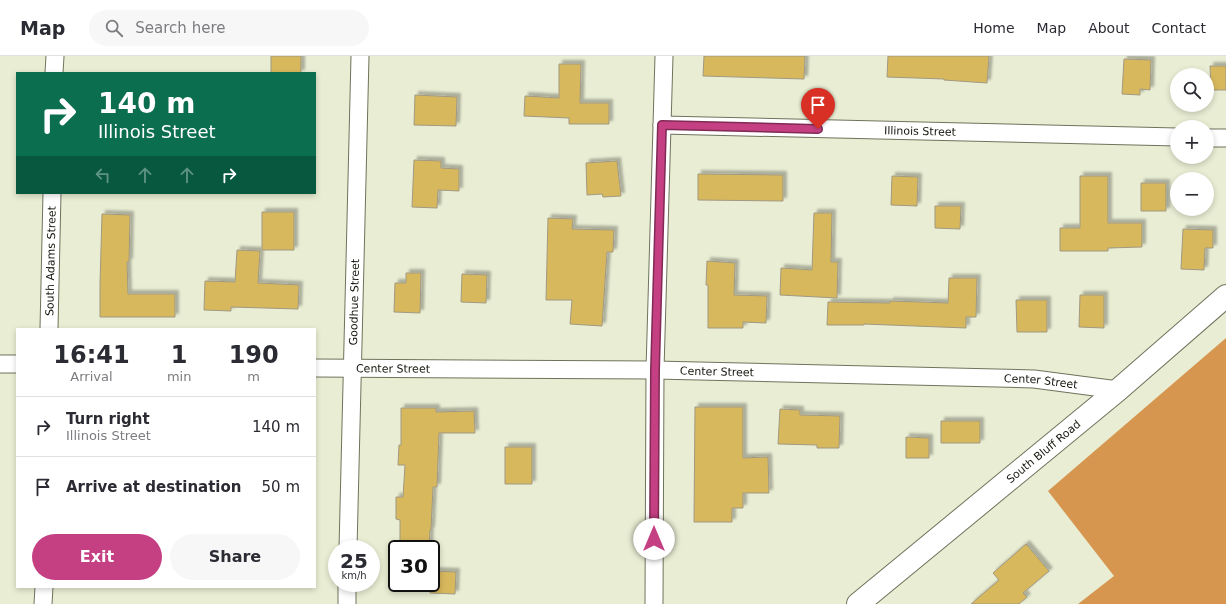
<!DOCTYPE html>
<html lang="en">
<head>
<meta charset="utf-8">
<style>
	:root { --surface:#fff; --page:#f7f7f7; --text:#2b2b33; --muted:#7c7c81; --line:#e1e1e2; --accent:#c54083 }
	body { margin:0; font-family:"DejaVu Sans",sans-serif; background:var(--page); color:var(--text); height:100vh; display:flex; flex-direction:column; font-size:15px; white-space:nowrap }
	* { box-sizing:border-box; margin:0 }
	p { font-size:13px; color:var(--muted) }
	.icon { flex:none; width:22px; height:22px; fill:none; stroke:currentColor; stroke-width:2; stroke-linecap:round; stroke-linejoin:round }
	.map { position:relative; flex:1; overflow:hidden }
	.details { position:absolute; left:16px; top:272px; width:300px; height:260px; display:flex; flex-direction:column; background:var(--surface); border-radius:0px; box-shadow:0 2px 6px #0003 }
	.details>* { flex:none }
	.banner { position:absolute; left:16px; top:16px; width:300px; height:122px; border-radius:0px; box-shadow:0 2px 6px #0003; background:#0b6e4f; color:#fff; overflow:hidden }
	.fabs { position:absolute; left:1170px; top:12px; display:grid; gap:8px }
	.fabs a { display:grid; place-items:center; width:44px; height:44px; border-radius:50%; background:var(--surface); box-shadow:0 2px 6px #0003; font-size:20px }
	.speed { position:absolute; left:328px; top:484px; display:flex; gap:8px; font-size:20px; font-weight:700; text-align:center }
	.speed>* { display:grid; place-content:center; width:52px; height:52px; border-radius:50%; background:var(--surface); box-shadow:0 2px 6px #0003; line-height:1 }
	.speed small { font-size:10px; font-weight:400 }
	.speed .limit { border:2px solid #111; border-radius:6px; background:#fff; color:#111 }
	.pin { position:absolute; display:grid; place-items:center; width:34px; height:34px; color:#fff; margin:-41px -17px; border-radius:50% 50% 50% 0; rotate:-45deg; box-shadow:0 0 4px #0007 }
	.pin .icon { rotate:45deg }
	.me { position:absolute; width:44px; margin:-22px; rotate:0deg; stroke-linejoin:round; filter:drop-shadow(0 0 3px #0008) }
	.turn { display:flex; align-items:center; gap:14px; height:84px; padding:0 16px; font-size:18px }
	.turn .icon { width:52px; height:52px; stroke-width:2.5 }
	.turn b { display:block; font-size:28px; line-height:34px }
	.lanes { display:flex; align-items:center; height:38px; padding:0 16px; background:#0003; justify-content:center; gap:20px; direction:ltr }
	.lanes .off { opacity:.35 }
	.eta { display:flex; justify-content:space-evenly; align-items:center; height:68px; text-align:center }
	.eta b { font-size:24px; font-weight:700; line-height:28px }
	.cta { display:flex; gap:8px; margin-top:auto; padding:8px 16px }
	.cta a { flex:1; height:46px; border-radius:24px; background:var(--accent); color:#fff; font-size:16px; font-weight:700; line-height:46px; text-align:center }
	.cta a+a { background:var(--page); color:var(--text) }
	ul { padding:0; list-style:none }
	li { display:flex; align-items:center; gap:12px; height:60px; padding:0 16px; border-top:1px solid var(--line) }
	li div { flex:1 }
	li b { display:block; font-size:15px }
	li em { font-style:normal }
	header { display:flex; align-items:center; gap:24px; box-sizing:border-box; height:56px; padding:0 20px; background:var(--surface); border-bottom:1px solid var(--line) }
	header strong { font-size:19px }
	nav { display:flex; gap:22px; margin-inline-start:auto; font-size:14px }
	.search { width:280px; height:36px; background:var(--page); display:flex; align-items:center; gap:10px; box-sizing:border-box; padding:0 14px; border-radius:22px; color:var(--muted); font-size:15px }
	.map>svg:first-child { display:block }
	.forest { fill:#d79650 }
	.building { fill:#d8b85d; stroke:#a19981; filter:url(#shadow) }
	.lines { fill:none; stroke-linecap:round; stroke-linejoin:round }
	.street-casing { stroke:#6f735c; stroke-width:19 }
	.secondary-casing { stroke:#6f735c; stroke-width:24 }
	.street { stroke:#fff; stroke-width:17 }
	.secondary { stroke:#fff; stroke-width:22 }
	.route-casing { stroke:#802a55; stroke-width:10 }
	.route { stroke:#c54083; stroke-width:7 }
	.labels { text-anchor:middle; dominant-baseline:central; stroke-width:4; stroke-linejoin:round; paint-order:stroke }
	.street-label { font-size:11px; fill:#14160d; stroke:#f6fae0 }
</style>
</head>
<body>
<header>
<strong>Map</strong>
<div class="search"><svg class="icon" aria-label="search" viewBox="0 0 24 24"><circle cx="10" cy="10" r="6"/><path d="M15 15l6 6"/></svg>Search here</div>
<nav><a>Home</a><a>Map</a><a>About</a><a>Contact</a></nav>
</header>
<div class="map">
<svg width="1226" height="548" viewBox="0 0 1226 548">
	<defs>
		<filter id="shadow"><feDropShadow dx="3.5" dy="-3.5" stdDeviation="1" flood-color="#0004"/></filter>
	</defs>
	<rect width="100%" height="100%" fill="#e8edd3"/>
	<!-- forest -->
	<path class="forest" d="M1226,282V548H1078L1114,520L1048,435Z"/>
	<!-- building -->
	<path class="building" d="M271,0H301V17H271Z
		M704,0H805L804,23L703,20Z
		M888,0H989L987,27L944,24V23L887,21Z
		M1124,3L1151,4L1150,34L1140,33V39L1122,38Z
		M559,8H581L580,47H609V68H569V62L524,60L525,40L559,42Z
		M1210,10H1226V34H1211Z
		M415,39L457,41L456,70L414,69Z
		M414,104L441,105V112L459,113V135L438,134L437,152L412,151Z
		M617,105L621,140L603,141L602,138L587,139L586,107Z
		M698,118L783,119V145L698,144Z
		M892,120L918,121L917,150L891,149Z
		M1080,120H1108V167H1142V191L1108,192V195H1060V172H1080Z
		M1141,127H1166V155H1141Z
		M935,150H961L960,173L935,172Z
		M262,156H294V194H262Z
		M814,157H832L831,206H838L837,242L780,239L781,212L812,214Z
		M102,158L130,159L129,206H127L128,238H175V261H100V228Z
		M548,162L573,163L572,173L614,174L613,196H607L602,270L570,268L572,244H546Z
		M1183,173L1213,174V192H1205L1204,214L1181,213Z
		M237,194L260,195L258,227L299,229L298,253L231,251V255L204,254L205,225L235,226Z
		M707,205L735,207L734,239L767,240L766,267L743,266V272H708V229H706Z
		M406,217H421L420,257L394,256L395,227H406Z
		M462,218L487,219L486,247L461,246Z
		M949,222H977L976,261H966V272L864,268V269H827L828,246L890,247V245L948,247Z
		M1080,239H1104V272L1079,271Z
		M1016,244H1047V276H1017Z
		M695,351H743V402L768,401L769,437H743V452H732V466H694Z
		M401,352H436V356L474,355L475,377H439L437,431H433L431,474H430L429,493H400V464L396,463V441H403L405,409H398L399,389H401Z
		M780,353L800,354V359L840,360L839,392H817V389L778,388Z
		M941,365H980V387H941Z
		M906,381L929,382V402H906Z
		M505,391H532V428H505Z
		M1026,488L1049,515L1023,537L1027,541L1019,548H971L999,524L993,517Z
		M431,515L456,516L455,538L430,537Z"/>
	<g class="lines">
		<defs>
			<g id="street">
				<path d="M54,17L55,0"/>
				<path id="s1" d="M662,69L1177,81"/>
				<path d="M1207,82H1226"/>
				<path id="s2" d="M49,273L52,137"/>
				<path d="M0,308H17"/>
				<path id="s3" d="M315,312L655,314L1034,323L1118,334"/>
				<path id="s4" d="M348,493L360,0"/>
				<path d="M43,548L44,531"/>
				<path d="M347,548V527"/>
				<path d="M654,548L655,314L664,0"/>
			</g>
			<g id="secondary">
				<path id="s5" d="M858,548L1118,334L1226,240"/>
			</g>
		</defs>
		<!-- street casing -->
		<use href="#street" class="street-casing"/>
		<!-- secondary casing -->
		<use href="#secondary" class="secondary-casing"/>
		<!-- street -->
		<use href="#street" class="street"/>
		<!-- secondary -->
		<use href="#secondary" class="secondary"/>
	</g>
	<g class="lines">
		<defs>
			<path id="route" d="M654,483L655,314L662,69L818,73"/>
		</defs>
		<!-- route casing -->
		<use href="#route" class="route-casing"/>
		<!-- route -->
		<use href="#route" class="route"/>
	</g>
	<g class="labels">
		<!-- street labels -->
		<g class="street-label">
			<text stroke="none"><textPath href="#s1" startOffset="258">Illinois Street</textPath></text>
			<text stroke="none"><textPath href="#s2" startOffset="68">South Adams Street</textPath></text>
			<text stroke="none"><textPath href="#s4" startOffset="247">Goodhue Street</textPath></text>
			<text stroke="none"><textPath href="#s3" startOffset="78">Center Street</textPath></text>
			<text stroke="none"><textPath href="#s3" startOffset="402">Center Street</textPath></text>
			<text stroke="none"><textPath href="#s3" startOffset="726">Center Street</textPath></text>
			<text stroke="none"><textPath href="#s5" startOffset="240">South Bluff Road</textPath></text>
		</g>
	</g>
</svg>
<div class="fabs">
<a><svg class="icon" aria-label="search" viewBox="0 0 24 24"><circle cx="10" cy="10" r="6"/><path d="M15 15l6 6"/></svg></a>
<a>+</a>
<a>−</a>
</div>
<div class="speed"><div>25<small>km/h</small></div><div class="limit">30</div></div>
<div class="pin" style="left:818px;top:73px;background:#d93025"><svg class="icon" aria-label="arrive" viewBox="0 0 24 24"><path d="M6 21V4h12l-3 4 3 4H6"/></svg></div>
<svg class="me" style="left:654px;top:483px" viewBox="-20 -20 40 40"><circle r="19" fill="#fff"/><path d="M0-13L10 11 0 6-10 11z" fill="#c54083"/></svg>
<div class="banner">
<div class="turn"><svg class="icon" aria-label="right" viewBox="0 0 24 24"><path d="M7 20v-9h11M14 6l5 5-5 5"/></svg><div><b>140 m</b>Illinois Street</div></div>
<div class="lanes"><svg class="icon off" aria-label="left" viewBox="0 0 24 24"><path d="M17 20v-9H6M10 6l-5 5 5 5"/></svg><svg class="icon off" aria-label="ahead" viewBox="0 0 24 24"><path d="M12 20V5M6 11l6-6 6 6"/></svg><svg class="icon off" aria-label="ahead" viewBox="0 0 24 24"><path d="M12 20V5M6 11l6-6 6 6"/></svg><svg class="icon" aria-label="right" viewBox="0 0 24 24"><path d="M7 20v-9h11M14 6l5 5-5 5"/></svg></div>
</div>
<section class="details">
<div class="eta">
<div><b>16:41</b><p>Arrival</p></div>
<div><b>1</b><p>min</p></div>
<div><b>190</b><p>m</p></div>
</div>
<ul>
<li><svg class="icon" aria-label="right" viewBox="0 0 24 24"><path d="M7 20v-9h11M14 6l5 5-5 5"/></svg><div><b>Turn right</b><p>Illinois Street</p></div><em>140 m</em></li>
<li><svg class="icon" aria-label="arrive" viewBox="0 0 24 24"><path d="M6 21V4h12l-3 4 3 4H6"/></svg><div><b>Arrive at destination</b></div><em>50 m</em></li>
</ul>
<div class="cta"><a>Exit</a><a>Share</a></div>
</section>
</div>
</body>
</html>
